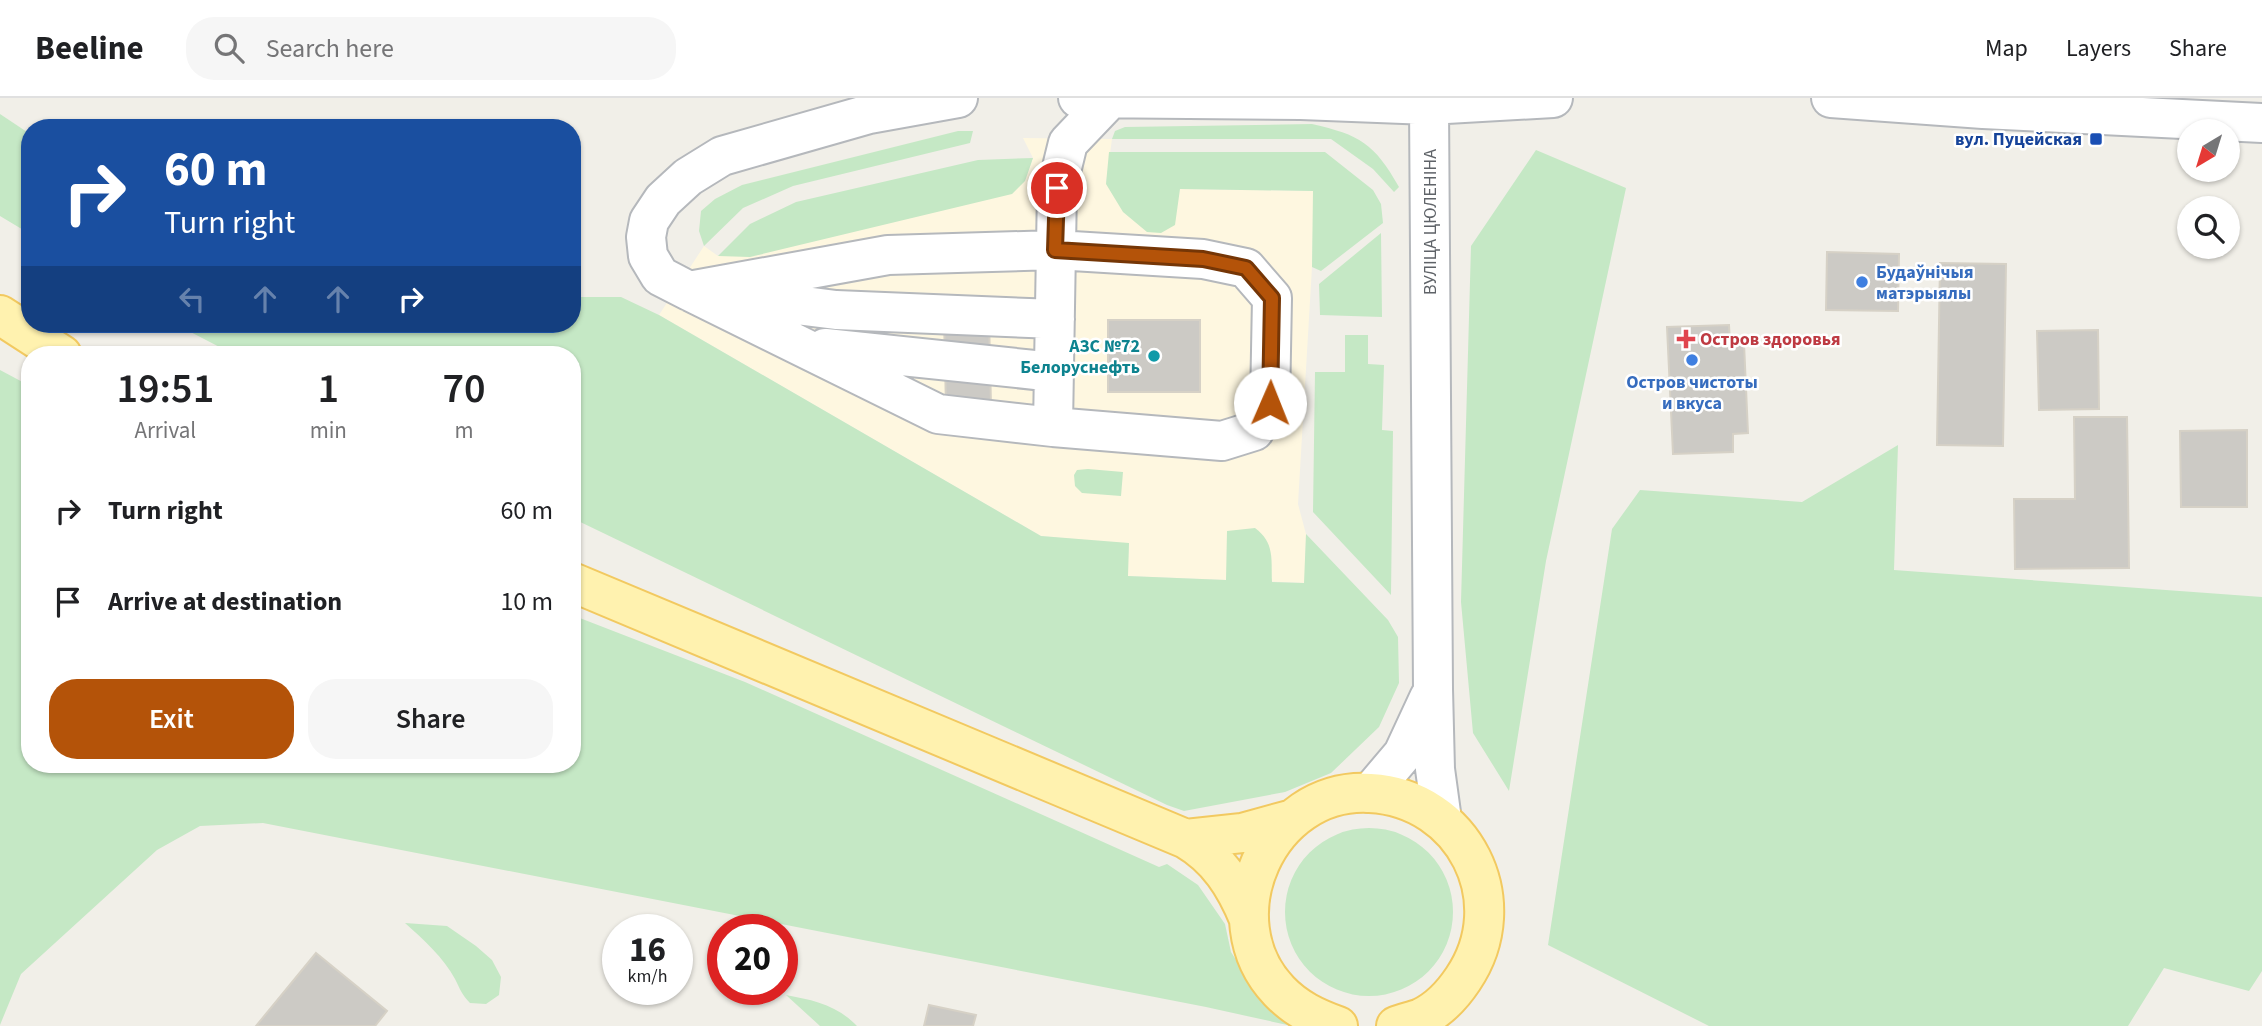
<!DOCTYPE html>
<html lang="en">
<head>
<meta charset="utf-8">
<style>
	:root { --surface:#fff; --page:#f6f6f6; --text:#202124; --muted:#757577; --line:#e0e0e0; --accent:#b45309 }
	body { margin:0; font-family:"Source Sans 3",sans-serif; background:var(--page); color:var(--text); height:100vh; display:flex; flex-direction:column; font-size:26px; white-space:nowrap }
	* { box-sizing:border-box; margin:0 }
	p { font-size:23px; color:var(--muted) }
	.icon { flex:none; width:38px; height:38px; fill:none; stroke:currentColor; stroke-width:2; stroke-linecap:round; stroke-linejoin:round }
	.map { position:relative; flex:1; overflow:hidden }
	.sheet { position:absolute; left:21px; top:248px; width:560px; height:427px; display:flex; flex-direction:column; background:var(--surface); border-radius:28px; box-shadow:0 2px 5px #0004 }
	.sheet>* { flex:none }
	.banner { position:absolute; left:21px; top:21px; width:560px; height:214px; border-radius:28px; box-shadow:0 2px 5px #0004; background:#1a4fa0; color:#fff; overflow:hidden }
	.needle { width:46px; rotate:218deg }
	.tools { position:absolute; left:2177px; top:21px; display:grid; gap:14px }
	.tools a { display:grid; place-items:center; width:63px; height:63px; border-radius:50%; background:var(--surface); box-shadow:0 2px 5px #0004; font-size:35px }
	.speed { position:absolute; left:602px; top:816px; display:flex; gap:14px; font-size:35px; font-weight:700; text-align:center }
	.speed>* { display:grid; place-content:center; width:91px; height:91px; border-radius:50%; background:var(--surface); box-shadow:0 2px 5px #0004; line-height:1 }
	.speed small { font-size:18px; font-weight:400 }
	.speed .limit { border:10px solid #d22; background:#fff; color:#111 }
	.pin { position:absolute; display:grid; place-items:center; width:60px; height:60px; color:#fff; margin:-30px; border:4px solid #fff; border-radius:50%; box-shadow:0 2px 7px #0007 }
	.me { position:absolute; width:77px; margin:-38px; rotate:1deg; stroke-linejoin:round; filter:drop-shadow(0 0 5px #0008) }
	.turn { display:flex; align-items:center; gap:24px; height:147px; padding:0 28px; font-size:32px }
	.turn .icon { width:91px; height:91px; stroke-width:2.5 }
	.turn b { display:block; font-size:49px; line-height:60px }
	.lanes { display:flex; align-items:center; height:66px; padding:0 28px; background:#0003; justify-content:center; gap:35px; direction:ltr }
	.lanes .off { opacity:.35 }
	.eta { display:flex; justify-content:space-evenly; align-items:center; height:119px; text-align:center }
	.eta b { font-size:42px; font-weight:600; line-height:49px }
	.cta { display:flex; gap:14px; margin-top:auto; padding:14px 28px }
	.cta a { flex:1; height:80px; border-radius:28px; background:var(--accent); color:#fff; font-size:28px; font-weight:600; line-height:80px; text-align:center }
	.cta a+a { background:var(--page); color:var(--text) }
	ul { padding:0; list-style:none }
	li { display:flex; align-items:center; gap:21px; height:91px; padding:0 28px }
	li div { flex:1 }
	li b { display:block; font-size:26px }
	li em { font-style:normal }
	header { display:flex; align-items:center; gap:42px; box-sizing:border-box; height:98px; padding:0 35px; background:var(--surface); border-bottom:2px solid var(--line) }
	header strong { font-size:33px }
	nav { display:flex; gap:38px; margin-inline-start:auto; font-size:24px }
	.search { width:490px; height:63px; background:var(--page); display:flex; align-items:center; gap:18px; box-sizing:border-box; padding:0 24px; border-radius:28px; color:var(--muted); font-size:26px }
	.map>svg:first-child { display:block }
	.commercial { fill:#fef7e0 }
	.green { fill:#c5e8c5 }
	.building { fill:#cccac5; stroke:#d6d1c6; stroke-width:2 }
	.lines { fill:none; stroke-linecap:round; stroke-linejoin:round }
	.minor-casing { stroke:#b5b8bc; stroke-width:42 }
	.major-casing { stroke:#f2c960; stroke-width:42 }
	.minor { stroke:#fff; stroke-width:38 }
	.major { stroke:#fff2af; stroke-width:38 }
	.route-casing { stroke:#753606; stroke-width:18 }
	.route { stroke:#b45309; stroke-width:12 }
	.transit-dot { fill:#1a4fb4; stroke:#fff; stroke-width:2.5 }
	.shop-dot { fill:#3f7fe0; stroke:#fff; stroke-width:2.5 }
	.health-dot { fill:#e0444e; stroke:#fff; stroke-width:2.5 }
	.culture-dot { fill:#0f9aa8; stroke:#fff; stroke-width:2.5 }
	.labels { text-anchor:middle; dominant-baseline:central; stroke-width:5; stroke-linejoin:round; paint-order:stroke }
	.transit-label { font-size:18px; font-weight:bold; fill:#164399; stroke:#fff; text-anchor:end }
	.street-label { font-size:18px; fill:#5f6368; stroke:#fff }
	.shop-label { font-size:18px; font-weight:bold; fill:#366cbe; stroke:#fff; text-anchor:start }
	.health-label { font-size:18px; font-weight:bold; fill:#be3a42; stroke:#fff; text-anchor:start }
	.culture-label { font-size:18px; font-weight:bold; fill:#0d838f; stroke:#fff; text-anchor:end }
</style>
</head>
<body>
<header>
<strong>Beeline</strong>
<div class="search"><svg class="icon" aria-label="search" viewBox="0 0 24 24"><circle cx="10" cy="10" r="6"/><path d="M15 15l6 6"/></svg>Search here</div>
<nav><a>Map</a><a>Layers</a><a>Share</a></nav>
</header>
<div class="map">
<svg width="2262" height="928" viewBox="0 0 2262 928">
	<rect width="100%" height="100%" fill="#f1efe8"/>
	<!-- commercial -->
	<path class="commercial" d="M1023,40L1112,41L1106,86L1180,91L1314,93L1312,169L1298,406L1306,436L1305,485L1127,478L1129,446L1041,438L659,217L704,148L718,158L1025,83L1033,60Z"/>
	<!-- green -->
	<path class="green" d="M0,16L30,36V136L0,118Z
		M1312,26C1360,37 1374,45 1399,89L1394,94L1373,71L1331,41H1112L1115,33L1125,29Z
		M958,33H973L970,45L793,88L743,110L704,148L699,133L701,113L715,101L742,87Z
		M1536,52L1626,90L1546,463L1509,693L1473,635L1461,504L1471,148Z
		M1109,54H1325L1373,92L1381,106L1383,125L1321,173L1312,169L1313,93L1180,91L1175,127L1161,135L1147,134L1123,114L1106,86Z
		M1033,60L1025,83L1012,96L750,159L718,158L750,126L796,104L978,62Z
		M1381,135L1382,219L1320,217L1319,186Z
		M572,199H621L659,217L1041,438L1129,445L1128,478L1226,482L1227,433L1255,430C1275,445 1271,461 1272,484L1304,485L1306,436L1388,522L1398,539L1399,585L1379,629L1331,675L1285,694L1184,713L1167,707L572,420V257H235L175,226H572Z
		M1345,237H1368V266L1384,267L1382,332L1393,333L1391,497L1313,414L1315,274H1345Z
		M0,272L30,288V667H572V517L745,584L1159,769L1167,766L1198,787L1225,826L1231,854L1261,901L1292,928L1206,909L263,725L200,728L157,752L21,876L0,927Z
		M1898,347L1894,472L2262,499V873L2249,893L2164,870L2128,928H1709L1548,847L1612,431L1640,392L1802,404Z
		M1088,371L1123,374L1121,398L1082,395L1075,388L1074,377L1077,372Z
		M1285 814a84 84 0 1 1 168 0a84 84 0 1 1-168 0Z
		M405,825L447,828L476,848L492,862L501,879L499,897L486,906L470,905C462,897 460,891 455,881C444,860 423,841 405,825Z
		M786,897C813,902 837,907 857,928H820Z"/>
	<!-- building -->
	<path class="building" d="M1827,154L1899,156L1898,213L1826,212Z
		M1940,165L2006,166L2003,348L1937,347Z
		M989,219L991,308L946,309L944,221Z
		M1108,222H1200V294H1108Z
		M1729,227L1730,246L1744,245L1748,335L1733,336V354L1673,356L1667,229Z
		M2098,232L2099,311L2039,312L2037,233Z
		M2074,319H2127L2129,470L2015,471L2014,401H2075Z
		M2247,332V409H2181L2180,333Z
		M316,855L387,913L375,928H256Z
		M929,907L976,917L973,928H924Z"/>
	<g class="lines">
		<defs>
			<path id="minor" d="M1078,0L1301,2L1429,7L1553,0
				M1831,0L1983,11L2262,25
				M1429,7L1433,591L1435,671L1442,722
				M689,193L888,157L1056,152L1203,161L1246,170L1272,200L1270,305L1254,333L1222,343L1053,329L938,316L689,193L660,178L648,158L646,139L649,123L663,102L688,79L722,58L869,16L958,0
				M726,198L836,212L1055,221
				M825,250L1054,274
				M1053,329L1057,90L1068,45L1110,1
				M1370,695L1403,656L1429,600"/>
			<path id="major" d="M0,217L62,257
				M572,484L1186,741C1218,760 1235,787 1249,821
				M1186,741L1242,735L1293,721
				M1338,928C1316,920 1296,911 1279,893C1210,821 1268,689 1370,695C1464,700 1516,803 1463,881C1453,896 1438,912 1421,920C1413,923 1404,925 1396,928"/>
		</defs>
		<!-- minor casing -->
		<use href="#minor" class="minor-casing"/>
		<!-- major casing -->
		<use href="#major" class="major-casing"/>
		<!-- minor -->
		<use href="#minor" class="minor"/>
		<!-- major -->
		<use href="#major" class="major"/>
	</g>
	<g class="lines">
		<defs>
			<path id="route" d="M1057,90L1055,152L1203,161L1246,170L1272,200L1270,305"/>
		</defs>
		<!-- route casing -->
		<use href="#route" class="route-casing"/>
		<!-- route -->
		<use href="#route" class="route"/>
	</g>
	<!-- markers -->
	<rect class="transit-dot" x="2089" y="34" width="14" height="14" rx="3.5"/>
	<g class="shop-dot">
		<circle cx="1862" cy="184" r="7"/>
		<circle cx="1692" cy="262" r="7"/>
	</g>
	<path class="health-dot" d="M1682.5 230.5h7v7h7v7h-7v7h-7v-7h-7v-7h7z"/>
	<circle class="culture-dot" cx="1154" cy="258" r="7"/>
	<g class="labels">
		<!-- transit labels -->
		<g class="transit-label">
			<text x="2082" y="41">вул. Пуцейская</text>
		</g>
		<!-- street labels -->
		<g class="street-label">
			<text transform="translate(1430 124) rotate(-90)">ВУЛІЦА ЦЮЛЕНІНА</text>
		</g>
		<!-- shop labels -->
		<g class="shop-label">
			<text x="1876" y="174">Будаўнічыя<tspan x="1876" dy="21">матэрыялы</tspan></text>
			<text x="1692" y="284" text-anchor="middle">Остров чистоты<tspan x="1692" dy="21">и вкуса</tspan></text>
		</g>
		<!-- health labels -->
		<g class="health-label">
			<text x="1700" y="241">Остров здоровья</text>
		</g>
		<!-- culture labels -->
		<g class="culture-label">
			<text x="1140" y="248">АЗС №72<tspan x="1140" dy="21">Белоруснефть</tspan></text>
		</g>
	</g>
</svg>
<div class="tools">
<a><svg class="needle" viewBox="-14 -14 28 28"><path d="M0-13l5 13h-10z" fill="#e53935"/><path d="M0 13l5-13h-10z" fill="#757577"/></svg></a>
<a><svg class="icon" aria-label="search" viewBox="0 0 24 24"><circle cx="10" cy="10" r="6"/><path d="M15 15l6 6"/></svg></a>
</div>
<div class="speed"><div>16<small>km/h</small></div><div class="limit">20</div></div>
<div class="pin" style="left:1057px;top:90px;background:#d93025"><svg class="icon" aria-label="arrive" viewBox="0 0 24 24"><path d="M6 21V4h12l-3 4 3 4H6"/></svg></div>
<svg class="me" style="left:1270px;top:305px" viewBox="-20 -20 40 40"><circle r="19" fill="#fff"/><path d="M0-13L10 11 0 6-10 11z" fill="#b45309"/></svg>
<div class="banner">
<div class="turn"><svg class="icon" aria-label="right" viewBox="0 0 24 24"><path d="M7 20v-9h11M14 6l5 5-5 5"/></svg><div><b>60 m</b>Turn right</div></div>
<div class="lanes"><svg class="icon off" aria-label="left" viewBox="0 0 24 24"><path d="M17 20v-9H6M10 6l-5 5 5 5"/></svg><svg class="icon off" aria-label="ahead" viewBox="0 0 24 24"><path d="M12 20V5M6 11l6-6 6 6"/></svg><svg class="icon off" aria-label="ahead" viewBox="0 0 24 24"><path d="M12 20V5M6 11l6-6 6 6"/></svg><svg class="icon" aria-label="right" viewBox="0 0 24 24"><path d="M7 20v-9h11M14 6l5 5-5 5"/></svg></div>
</div>
<section class="sheet">
<div class="eta">
<div><b>19:51</b><p>Arrival</p></div>
<div><b>1</b><p>min</p></div>
<div><b>70</b><p>m</p></div>
</div>
<ul>
<li><svg class="icon" aria-label="right" viewBox="0 0 24 24"><path d="M7 20v-9h11M14 6l5 5-5 5"/></svg><div><b>Turn right</b></div><em>60 m</em></li>
<li><svg class="icon" aria-label="arrive" viewBox="0 0 24 24"><path d="M6 21V4h12l-3 4 3 4H6"/></svg><div><b>Arrive at destination</b></div><em>10 m</em></li>
</ul>
<div class="cta"><a>Exit</a><a>Share</a></div>
</section>
</div>
</body>
</html>
